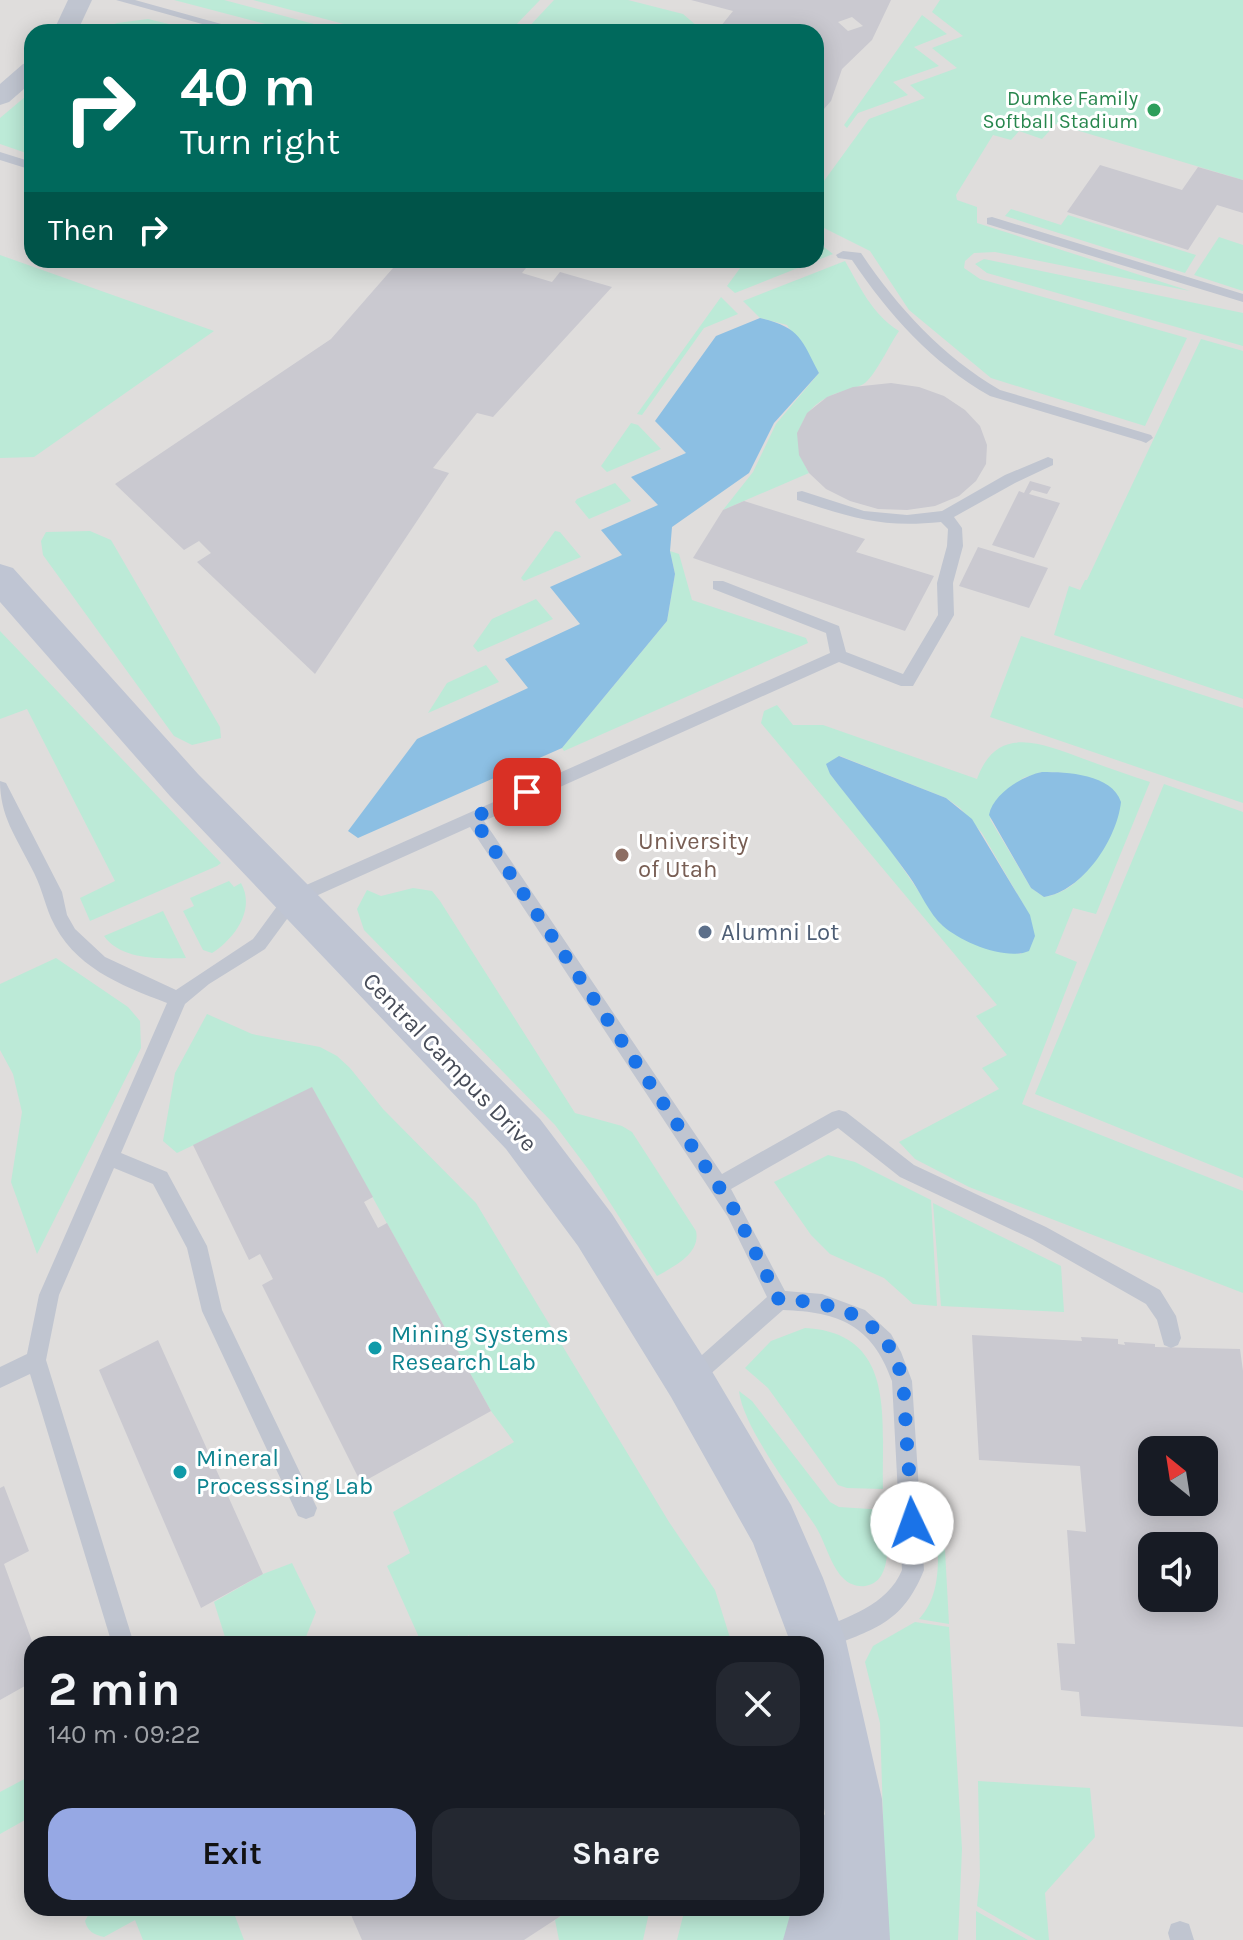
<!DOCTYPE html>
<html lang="en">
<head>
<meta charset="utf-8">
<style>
	:root { --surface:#171b24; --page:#242831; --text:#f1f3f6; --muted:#9ea1a6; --accent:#96a8e4 }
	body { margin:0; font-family:Karla,sans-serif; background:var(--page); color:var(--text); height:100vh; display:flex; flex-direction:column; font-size:30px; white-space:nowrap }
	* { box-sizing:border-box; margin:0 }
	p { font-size:26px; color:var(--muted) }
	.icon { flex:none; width:44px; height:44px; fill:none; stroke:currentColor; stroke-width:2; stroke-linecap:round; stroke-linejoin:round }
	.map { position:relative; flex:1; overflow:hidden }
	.sheet { position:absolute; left:24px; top:1636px; width:800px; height:280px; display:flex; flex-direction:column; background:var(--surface); border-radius:24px; box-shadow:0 4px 20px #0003 }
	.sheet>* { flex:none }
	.banner { position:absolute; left:24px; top:24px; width:800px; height:244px; border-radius:24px; box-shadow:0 4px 20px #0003; background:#00695c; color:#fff; overflow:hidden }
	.needle { width:52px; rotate:330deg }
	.buttons { position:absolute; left:1138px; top:1436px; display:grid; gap:16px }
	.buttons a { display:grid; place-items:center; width:80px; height:80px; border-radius:16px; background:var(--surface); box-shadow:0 4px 20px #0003; font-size:40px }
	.pin { position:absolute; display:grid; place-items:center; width:68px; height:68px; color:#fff; margin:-34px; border-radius:16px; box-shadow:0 4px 12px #0006 }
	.me { position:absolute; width:88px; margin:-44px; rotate:357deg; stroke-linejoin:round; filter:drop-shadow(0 0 6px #0008) }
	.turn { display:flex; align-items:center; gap:28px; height:168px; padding:0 24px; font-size:36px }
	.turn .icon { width:104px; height:104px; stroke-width:2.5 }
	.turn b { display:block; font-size:56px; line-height:68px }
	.then { display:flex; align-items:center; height:76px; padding:0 24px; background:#0003; gap:16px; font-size:30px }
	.round { display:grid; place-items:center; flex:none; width:84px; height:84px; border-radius:24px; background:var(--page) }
	.summary { display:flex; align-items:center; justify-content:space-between; height:136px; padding:0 24px }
	h1 { font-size:48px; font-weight:700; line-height:60px }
	.cta { display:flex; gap:16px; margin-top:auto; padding:16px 24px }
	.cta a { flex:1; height:92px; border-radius:24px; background:var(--accent); color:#111; font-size:32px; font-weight:700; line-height:92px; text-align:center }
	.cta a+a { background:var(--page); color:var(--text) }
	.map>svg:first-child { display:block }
	.education { fill:#dfdddc; fill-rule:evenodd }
	.green { fill:#bcead7; fill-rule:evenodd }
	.water { fill:#8cbfe3 }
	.building { fill:#cac9d0; fill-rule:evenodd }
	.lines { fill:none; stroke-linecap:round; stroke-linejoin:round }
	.lane { fill:#c0c5d0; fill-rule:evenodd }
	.street { fill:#c0c5d0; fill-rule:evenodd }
	.secondary { fill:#bfc5d3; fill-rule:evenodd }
	.route { stroke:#1a73e8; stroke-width:14; stroke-dasharray:0 25.2 }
	.leisure-dot { fill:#2e9e5b; stroke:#fff; stroke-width:3 }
	.education-dot { fill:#8d6e63; stroke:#fff; stroke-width:3 }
	.service-dot { fill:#5c6f8a; stroke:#fff; stroke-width:3 }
	.culture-dot { fill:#0f9aa8; stroke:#fff; stroke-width:3 }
	.labels { text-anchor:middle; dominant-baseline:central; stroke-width:6; stroke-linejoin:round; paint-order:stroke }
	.far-leisure-label { font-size:20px; fill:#27864d; stroke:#fff; text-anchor:end }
	.education-label { font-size:24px; fill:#785e54; stroke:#fff; text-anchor:start }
	.service-label { font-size:24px; fill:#4e5e75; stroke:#fff; text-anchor:start }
	.street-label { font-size:24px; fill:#464b57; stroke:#fff }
	.culture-label { font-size:24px; fill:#0d838f; stroke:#fff; text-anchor:start }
</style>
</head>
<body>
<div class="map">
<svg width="1243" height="1940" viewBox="0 0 1243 1940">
	<rect width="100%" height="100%" fill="#eeeceb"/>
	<!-- education -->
	<path class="education" d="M0,0H1243V1940H0ZM32,32H816V260H32ZM1152,1450H1204V1502H1152ZM1152,1546H1204V1598H1152ZM32,1644H816V1908H32Z"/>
	<!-- green -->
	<path class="green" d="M174,0H224L344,32H296Z
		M253,0H540L509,32H374Z
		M554,0H628L683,14L704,32H524Z
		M940,0H1243V180L1056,124L1042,139L1019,131L1011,140L993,135L956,195L957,200L977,207V223L1190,291L995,252L974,253L965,261L964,268L980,279L1187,338L1145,426L991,378L909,310L870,251L816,224V192L869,119L925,98L910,85L957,68L932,48L963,36L932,12Z
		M922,15L947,34L914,47L939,66L893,82L908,95L858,113L847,128L844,125Z
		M148,19L202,32H94L117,23Z
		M32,91V120L23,127L32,131V155L0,144V118Z
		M1011,209L1061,225L1068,215L1196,255L1185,273L1005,216Z
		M1219,237L1243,245V291L1194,275Z
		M816,241L833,254L735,293L727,286L746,260H816Z
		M0,255L214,331L34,457L0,458Z
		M984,259L1243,313V346L987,273L975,264Z
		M845,261C860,287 872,314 899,331C890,344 876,374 865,383C857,389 839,391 830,396C796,412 792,443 809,473L723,510L753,472L776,424L819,373L787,325L760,318L743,301Z
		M721,297L738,314L704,328L642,415L637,414Z
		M1201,339L1243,351V699L1054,635L1069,586L1080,590L1085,580H1087Z
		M631,423L638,425L661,449L607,472L601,466Z
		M615,483L631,501L589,519L575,502L577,499Z
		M90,531L111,540L220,727L221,738L192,745L174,736L43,555L41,541L46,532Z
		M555,531L560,532L581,557L524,581L521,578Z
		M670,551L679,554L692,600L806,638L808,643L564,751L562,748L667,621L675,574Z
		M536,599L553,619L478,652L473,646L492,619Z
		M0,631L221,863L217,866L90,921L80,898L115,881L27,709L0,719Z
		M1021,636L1243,708V803L990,717Z
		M486,665L499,682L428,713L447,683Z
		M777,705L793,725H823L977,779C997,723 1042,744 1084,759C1106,767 1128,775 1150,782L1096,914L1073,908L1055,953L1077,962L1022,1104L1243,1191V1293L969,1187L915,1159L899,1142L999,1089L982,1068L1007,1055L976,1016L997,1005L761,723L764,711ZM840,756L946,798L960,808L982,833L1030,916L1021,954L986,947L941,924L889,848L830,774ZM1042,772L1066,773L1112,831C1097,858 1079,892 1044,897L1031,888L990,819L1023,778Z
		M1164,784L1243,812V1178L1035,1094Z
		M229,881L234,887L241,883C256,910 234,939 212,953L203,950L183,911L194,906L190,898Z
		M413,888L432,891L440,901L575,1113L622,1126L632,1132L696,1231C701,1254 673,1267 657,1276L591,1173L555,1125L364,930L357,909L367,890L381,896Z
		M163,911L186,958C160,959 121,960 104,936Z
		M56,958L128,1007L140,1021L141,1048L37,1254L11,1182L22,1112L13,1074L0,1050V984Z
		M207,1014L252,1034L320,1047L337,1056L350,1068L383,1109L476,1203L669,1522L715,1590L732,1644H473L469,1635L454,1644H422L387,1566L410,1553L393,1512L514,1442L491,1411L312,1088L177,1153L163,1141L175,1073Z
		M828,1155L855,1162L931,1200L937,1306L913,1304L884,1278L830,1254L811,1235L774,1182Z
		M933,1203L1061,1266L1064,1312L941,1306Z
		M805,1328C898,1333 881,1421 883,1489L847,1488L838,1485L768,1388L745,1368L771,1341Z
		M739,1391L752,1401L830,1502L839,1507L885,1510C886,1531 896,1582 865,1586C858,1587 848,1584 843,1578C830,1565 825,1540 814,1524C793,1492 743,1427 739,1391Z
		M936,1513H943L949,1624L919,1619C945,1591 937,1549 936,1513Z
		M292,1563L316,1612L303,1644H240L225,1637L214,1602L263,1574Z
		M915,1622L949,1627L962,1849L958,1940H875L883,1816L880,1723L865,1662L873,1646Z
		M32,1775V1843L25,1820L0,1834V1792Z
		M978,1781L1090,1788L1095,1837L1045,1893L1049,1940H1036L977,1906L980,1876Z
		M92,1908H232L244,1940H143L135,1920L104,1937C93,1934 88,1932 85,1921Z
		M573,1908H650L643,1940H559L555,1920Z
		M685,1908H800L790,1940H677Z
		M976,1911L1028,1940H976Z"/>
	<!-- water -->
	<path class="water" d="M760,318C801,328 801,339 819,373L774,423L749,473L672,527L670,551L675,574L667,621L562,748L358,838L348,831L417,739L528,688L505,659L580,624L550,587L622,555L601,530L658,505L631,477L686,453L655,421L716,336Z
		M839,756L946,798L972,819L1030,915L1035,936L1029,951C1006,961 961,942 943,926C929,914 920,891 909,876C884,841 856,808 830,774L826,764Z
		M1042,772C1067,772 1112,774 1121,802C1117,839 1083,891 1044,897L1031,888L989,815C993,794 1022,776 1042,772Z"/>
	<!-- building -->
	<path class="building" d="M691,0H891L872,40L842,69L831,101L816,118V32H716L733,11ZM852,17L863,26L848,31L838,22Z
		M1100,165L1182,190L1198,167L1243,180V213L1217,205L1188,250L1067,212Z
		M400,260H519L530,263L522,273L552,282L560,272L612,287L493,417L477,413L433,468L449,473L315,674L197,562L211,553L199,541L184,550L115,484L331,339Z
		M891,383L919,387L944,396L965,410L980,426L987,445L986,464L976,481L959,496L935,506L907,510L878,509L850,501L826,489L809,473L799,455L797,433L807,413L827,397L853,387Z
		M1030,481L1051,487L1047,494L1032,490L1029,494L1060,503L1034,558L992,545L1019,491L1024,493Z
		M744,501L865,539L856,552L934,576L905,631L693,558L723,510Z
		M978,547L1048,568L1029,608L959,586Z
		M312,1087L373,1197L364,1202L378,1228L387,1223L491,1411L361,1483L262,1285L273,1279L260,1254L249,1260L193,1145Z
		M972,1335L1082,1341L1081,1337L1118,1339V1344L1125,1345L1124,1342L1155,1344V1347L1240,1349L1243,1371V1727L1081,1716L1079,1692L1061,1690L1057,1643L1075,1644L1067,1530L1086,1532L1080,1466L979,1460ZM1152,1450H1204V1502H1152ZM1152,1546H1204V1598H1152Z
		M158,1340L263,1574L201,1608L99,1370Z
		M4,1486L29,1551L4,1564L33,1644L32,1682L0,1700V1488Z
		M348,1908H573L524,1940H362Z"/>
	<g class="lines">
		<!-- lane -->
		<path class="lane" d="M116,0H135L250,32H231Z
			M0,152L32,162V170L0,160Z
			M992,217L1243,294V302L987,224V218Z
			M843,251L861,253C898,308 942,356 1000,390L1151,435L1153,438L1146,443L1141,441L990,396C932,363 889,315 852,260L838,258L836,255Z
			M1048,457L1053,459V465L1015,483L954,517L962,528L963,546L953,583L954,615L913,686H901L839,662L484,821L722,1174L832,1112L839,1110L846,1112L914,1165L1046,1227L1160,1290L1176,1316L1181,1338L1178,1345L1171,1348L1164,1345L1157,1320L1146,1304L1032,1239L900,1177L838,1128L731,1189L785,1291L822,1294L865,1310L891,1334L901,1352L912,1381L924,1570C902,1625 873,1629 822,1650L816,1648L811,1639L814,1631C847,1617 887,1606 902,1570L892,1381C872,1325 839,1312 783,1310L698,1385L691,1388L684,1385L681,1378L684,1371L767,1297L728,1217L470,827L298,904L265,949L209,984L185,1004L121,1153L167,1172L207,1246L222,1310L317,1508L314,1516L306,1519L298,1516L202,1311L187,1248L153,1184L114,1168L59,1295L46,1360L134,1644H112L30,1374L0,1388V1367L27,1354L39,1295L167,1003C120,985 73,967 51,918C44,901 41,885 31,867C16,837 0,816 0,781L6,783L62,892L67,915L75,929L105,957L176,990L253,939L286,894L830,653L826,633L713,589V581H723L839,626L846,652L903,674L938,615L937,583L947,546L948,529L941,522C881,528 853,518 797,500V492L802,491L864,511L907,515L942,511L1005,475Z
			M1180,1921L1189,1924L1194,1940H1170L1168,1933L1171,1924Z"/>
		<!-- street -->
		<path class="street" d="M68,0H92L77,32H53Z
			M32,62V82L9,102L0,105V84L23,64Z"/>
		<!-- secondary -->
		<path class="secondary" d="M0,564L13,568L198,774L540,1119L612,1214L707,1363L791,1505L823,1578L846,1641L882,1799L890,1940H783L792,1908H816V1828L825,1814L816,1761V1644H791L753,1543L671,1397L578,1246L506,1149L170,796L0,602Z"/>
	</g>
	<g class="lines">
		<!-- route -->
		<path class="route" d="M527,792L473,818L735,1211L779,1300C835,1300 890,1318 902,1380C905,1396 905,1414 906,1430C908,1461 911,1492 912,1523"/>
	</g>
	<!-- markers -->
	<circle class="leisure-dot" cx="1154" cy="110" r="8"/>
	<circle class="education-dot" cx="622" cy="855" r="8"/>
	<circle class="service-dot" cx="705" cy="932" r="8"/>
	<g class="culture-dot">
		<circle cx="375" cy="1348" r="8"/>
		<circle cx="180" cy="1472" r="8"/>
	</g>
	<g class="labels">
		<!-- far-leisure labels -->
		<g class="far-leisure-label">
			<text x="1138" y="98">Dumke Family<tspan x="1138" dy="23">Softball Stadium</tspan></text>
		</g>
		<!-- education labels -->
		<g class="education-label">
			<text x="638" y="841">University<tspan x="638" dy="28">of Utah</tspan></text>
		</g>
		<!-- service labels -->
		<g class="service-label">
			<text x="721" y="932">Alumni Lot</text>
		</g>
		<!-- street labels -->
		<g class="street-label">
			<text transform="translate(450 1062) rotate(46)">Central Campus Drive</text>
		</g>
		<!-- culture labels -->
		<g class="culture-label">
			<text x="391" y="1334">Mining Systems<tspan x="391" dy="28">Research Lab</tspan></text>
			<text x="196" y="1458">Mineral<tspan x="196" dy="28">Processsing Lab</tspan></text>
		</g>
	</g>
</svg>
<div class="buttons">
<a><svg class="needle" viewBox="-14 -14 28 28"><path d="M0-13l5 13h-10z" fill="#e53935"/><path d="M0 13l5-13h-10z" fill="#9ea1a6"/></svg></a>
<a><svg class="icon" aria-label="sound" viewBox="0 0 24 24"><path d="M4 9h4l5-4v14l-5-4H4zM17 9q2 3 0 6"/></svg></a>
</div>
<div class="pin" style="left:527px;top:792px;background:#d93025"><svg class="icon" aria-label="arrive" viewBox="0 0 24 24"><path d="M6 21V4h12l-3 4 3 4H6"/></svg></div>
<svg class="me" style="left:912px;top:1523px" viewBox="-20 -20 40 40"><circle r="19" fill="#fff"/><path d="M0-13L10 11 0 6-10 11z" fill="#1a73e8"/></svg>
<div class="banner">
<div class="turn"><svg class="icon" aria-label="right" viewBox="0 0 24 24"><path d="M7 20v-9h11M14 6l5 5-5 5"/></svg><div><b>40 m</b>Turn right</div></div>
<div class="then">Then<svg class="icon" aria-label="right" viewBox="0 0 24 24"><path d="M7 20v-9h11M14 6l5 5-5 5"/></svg></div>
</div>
<section class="sheet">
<div class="summary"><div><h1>2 min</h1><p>140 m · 09:22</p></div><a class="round"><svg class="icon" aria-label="close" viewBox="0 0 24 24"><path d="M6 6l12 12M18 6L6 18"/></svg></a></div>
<div class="cta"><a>Exit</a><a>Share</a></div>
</section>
</div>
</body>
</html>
